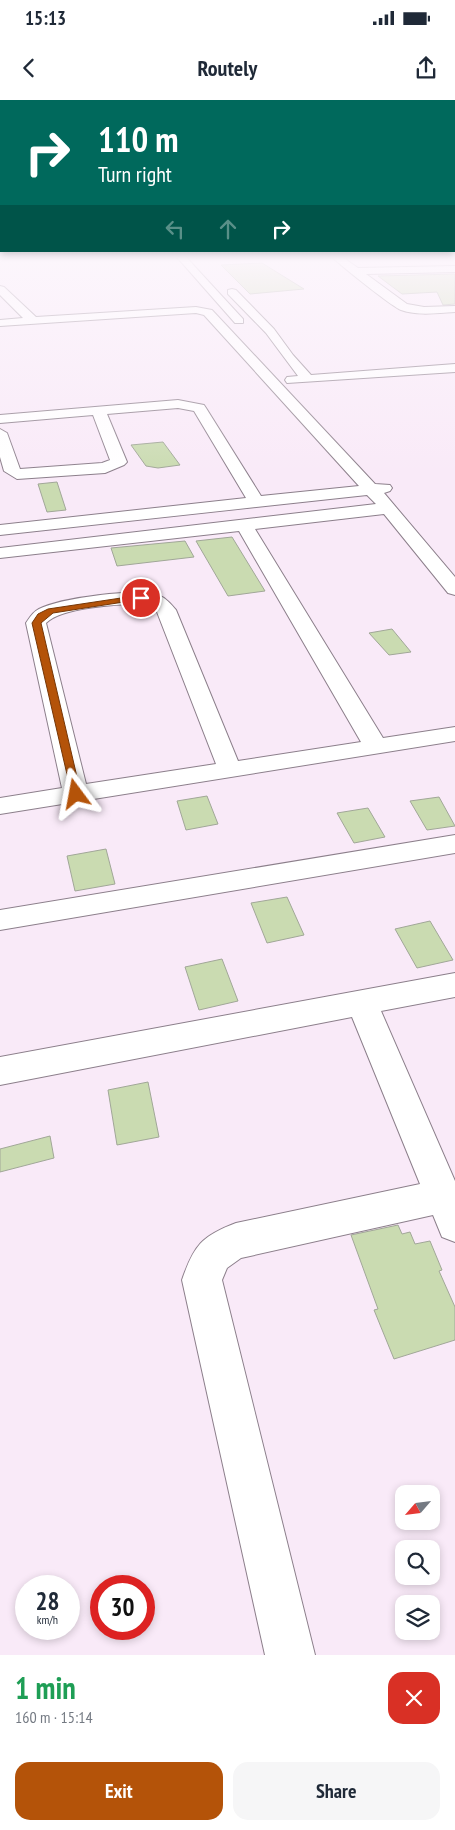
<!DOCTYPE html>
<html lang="en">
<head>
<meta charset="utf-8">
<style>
	:root { --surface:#fff; --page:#f6f6f7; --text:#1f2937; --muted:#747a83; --accent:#b45309 }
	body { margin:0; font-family:"PT Sans Narrow",sans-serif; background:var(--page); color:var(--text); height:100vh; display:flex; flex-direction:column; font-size:19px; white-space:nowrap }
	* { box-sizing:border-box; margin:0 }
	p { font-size:16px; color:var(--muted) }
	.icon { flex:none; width:28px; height:28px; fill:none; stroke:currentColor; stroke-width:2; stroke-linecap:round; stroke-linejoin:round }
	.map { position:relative; height:1555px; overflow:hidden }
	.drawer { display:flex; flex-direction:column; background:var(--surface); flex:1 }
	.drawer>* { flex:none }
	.top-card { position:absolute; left:0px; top:0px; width:455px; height:152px; box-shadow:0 2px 8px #0003; background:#00695c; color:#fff; overflow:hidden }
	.needle { width:32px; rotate:242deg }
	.buttons { position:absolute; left:395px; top:1385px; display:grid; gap:10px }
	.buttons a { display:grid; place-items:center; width:45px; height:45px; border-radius:10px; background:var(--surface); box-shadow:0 2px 8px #0003; font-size:25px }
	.speed { position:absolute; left:15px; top:1475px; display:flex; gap:10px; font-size:25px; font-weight:700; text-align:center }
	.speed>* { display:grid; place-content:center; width:65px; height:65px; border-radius:50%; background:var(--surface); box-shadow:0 2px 8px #0003; line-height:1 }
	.speed small { font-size:12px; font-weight:400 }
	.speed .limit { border:8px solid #d22; background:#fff; color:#111 }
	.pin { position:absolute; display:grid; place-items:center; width:42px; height:42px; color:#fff; margin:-21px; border:2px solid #fff; border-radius:50%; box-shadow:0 1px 5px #0007 }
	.me { position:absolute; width:55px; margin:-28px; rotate:347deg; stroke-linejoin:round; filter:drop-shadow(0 0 4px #0008) }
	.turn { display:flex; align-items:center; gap:18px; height:105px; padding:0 15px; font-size:22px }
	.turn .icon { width:65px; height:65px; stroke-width:2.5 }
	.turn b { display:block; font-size:35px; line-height:42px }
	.lanes { display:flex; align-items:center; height:48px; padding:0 15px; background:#0003; justify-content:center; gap:25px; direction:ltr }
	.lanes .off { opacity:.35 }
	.round { display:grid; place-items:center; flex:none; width:52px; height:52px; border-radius:15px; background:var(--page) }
	.headline { display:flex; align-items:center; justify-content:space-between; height:85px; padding:0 15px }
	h1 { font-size:30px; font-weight:600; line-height:38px; color:#1e9e55 }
	.primary-button { display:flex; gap:10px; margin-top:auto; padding:10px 15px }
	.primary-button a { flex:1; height:58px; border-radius:15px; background:var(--accent); color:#fff; font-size:20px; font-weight:600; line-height:58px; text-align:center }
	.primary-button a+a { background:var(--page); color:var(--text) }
	.status { display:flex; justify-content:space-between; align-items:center; height:35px; padding:0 25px; background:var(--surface); direction:ltr }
	.status svg { height:14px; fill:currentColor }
	header { display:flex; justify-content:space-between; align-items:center; height:65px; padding:0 15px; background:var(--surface); font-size:22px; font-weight:600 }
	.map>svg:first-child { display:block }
	.building { fill:#cadbb1; stroke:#a1a798 }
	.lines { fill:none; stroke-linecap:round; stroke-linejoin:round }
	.minor-casing { stroke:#8c7f8b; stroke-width:2 }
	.minor { fill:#fff; fill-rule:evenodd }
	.route { fill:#b45309; stroke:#753606 }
</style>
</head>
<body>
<div class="status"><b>15:13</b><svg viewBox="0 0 49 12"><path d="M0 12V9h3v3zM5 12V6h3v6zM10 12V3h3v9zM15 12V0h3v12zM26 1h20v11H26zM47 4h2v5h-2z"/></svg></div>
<header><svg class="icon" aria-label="back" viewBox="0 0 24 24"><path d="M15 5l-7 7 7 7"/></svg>Routely<svg class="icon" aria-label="share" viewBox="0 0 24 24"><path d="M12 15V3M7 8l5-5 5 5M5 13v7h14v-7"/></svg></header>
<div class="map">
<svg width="455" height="1555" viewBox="0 0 455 1555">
	<rect width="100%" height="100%" fill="#f9eaf8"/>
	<!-- building -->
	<path class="building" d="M262,163L304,189L250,194L221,165Z
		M455,174V204L443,205L437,192L402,194L378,176Z
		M163,342L180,365L158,368L146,366L131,345Z
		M57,382L66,410L47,412L38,384Z
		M232,437L265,491L228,496L196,441Z
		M185,441L194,457L117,466L111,448Z
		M392,529L411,552L389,555L369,533Z
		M207,696L218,724L186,730L177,701Z
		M439,697L455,726L427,730L410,701Z
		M368,708L385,737L354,743L337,713Z
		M106,749L115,784L75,791L67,756Z
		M287,797L304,835L267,843L251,803Z
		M430,821L453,860L417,868L395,829Z
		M222,859L238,901L199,910L185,867Z
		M148,982L159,1037L117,1045L108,990Z
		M50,1036L54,1058L0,1072V1049Z
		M398,1125L402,1134L410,1132L415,1144L430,1141L442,1170L439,1171L455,1207V1240L394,1259L374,1210L378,1209L351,1135Z"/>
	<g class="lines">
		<defs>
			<path id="minor" d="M176,156H185L243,219V223H235Z
				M331,156H341L358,168L455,166V172L366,174L407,204L424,207L455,206V212C438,213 417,216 401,210C391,206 339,164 331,156Z
				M0,186L4,187L36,217L196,207L212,210L375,384L390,385L392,388L390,391L384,393L455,477V495L448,493L384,414L255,429L383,638L455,627V641L0,714V698L62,688L26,523C30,517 33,512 39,509C60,498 136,488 158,495C166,498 171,504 176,510L238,661L361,642L239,431L0,458V448L376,404L367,395L0,435V425L246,398L194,311L178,308L107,314L127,362L124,365L105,373L17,379L4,371L0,357V329L7,333L20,369L102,363L110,360L93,315L0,323V315L178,300L204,305L206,308L261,396L359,386L204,215L196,213L0,226V220L23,218L0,195ZM142,504L157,512L216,664L86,684L46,523C62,507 119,504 142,504Z
				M232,189L236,190L274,229L293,255L311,275L455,264V272L287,283L285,280L287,277L298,276L266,233L228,194V190Z
				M455,735V753L0,830V810Z
				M455,873V897L381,911L455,1081V1142L442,1137L433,1115L241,1158L227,1168L222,1180L315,1555H265L182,1180C194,1145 202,1136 236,1123L420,1084L352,917L0,985V957Z"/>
		</defs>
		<!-- minor casing -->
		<use href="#minor" class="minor-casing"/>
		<!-- minor -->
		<use href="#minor" class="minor"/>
	</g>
	<!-- sky -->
	<linearGradient id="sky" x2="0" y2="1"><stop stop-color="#95a9d5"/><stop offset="0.42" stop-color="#fcf6fc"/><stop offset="1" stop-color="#fcf6fc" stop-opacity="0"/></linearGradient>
	<rect width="455" height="373" fill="url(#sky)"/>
	<!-- route -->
	<path class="route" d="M141,495L145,498L143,499L53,513L41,523L81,694L76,697L72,696L32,523L38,514L48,509Z"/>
</svg>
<div class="buttons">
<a><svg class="needle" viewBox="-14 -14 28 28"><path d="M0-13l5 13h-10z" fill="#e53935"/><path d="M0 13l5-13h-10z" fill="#747a83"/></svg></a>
<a><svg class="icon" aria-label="search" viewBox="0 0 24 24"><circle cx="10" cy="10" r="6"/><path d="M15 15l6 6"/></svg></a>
<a><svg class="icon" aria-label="layers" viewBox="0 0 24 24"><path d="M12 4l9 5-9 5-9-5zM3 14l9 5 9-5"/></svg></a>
</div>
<div class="speed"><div>28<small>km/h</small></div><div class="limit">30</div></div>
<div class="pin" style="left:141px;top:498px;background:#d93025"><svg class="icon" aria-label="arrive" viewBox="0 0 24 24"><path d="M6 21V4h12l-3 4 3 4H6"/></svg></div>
<svg class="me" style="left:76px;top:694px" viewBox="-20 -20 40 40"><path d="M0-17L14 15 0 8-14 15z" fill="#b45309" stroke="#fff" stroke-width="4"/></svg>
<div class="top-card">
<div class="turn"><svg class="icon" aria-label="right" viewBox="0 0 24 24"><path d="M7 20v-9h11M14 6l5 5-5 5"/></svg><div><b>110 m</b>Turn right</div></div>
<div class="lanes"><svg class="icon off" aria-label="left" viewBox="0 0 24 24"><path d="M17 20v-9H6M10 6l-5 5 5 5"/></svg><svg class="icon off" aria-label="ahead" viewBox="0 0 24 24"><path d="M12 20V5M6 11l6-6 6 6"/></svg><svg class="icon" aria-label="right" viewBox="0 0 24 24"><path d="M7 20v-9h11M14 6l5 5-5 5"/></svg></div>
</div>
</div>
<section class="drawer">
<div class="headline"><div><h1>1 min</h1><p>160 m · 15:14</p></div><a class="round" style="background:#d93025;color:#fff"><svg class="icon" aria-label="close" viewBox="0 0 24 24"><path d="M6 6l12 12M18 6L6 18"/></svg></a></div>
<div class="primary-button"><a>Exit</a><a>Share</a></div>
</section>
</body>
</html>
